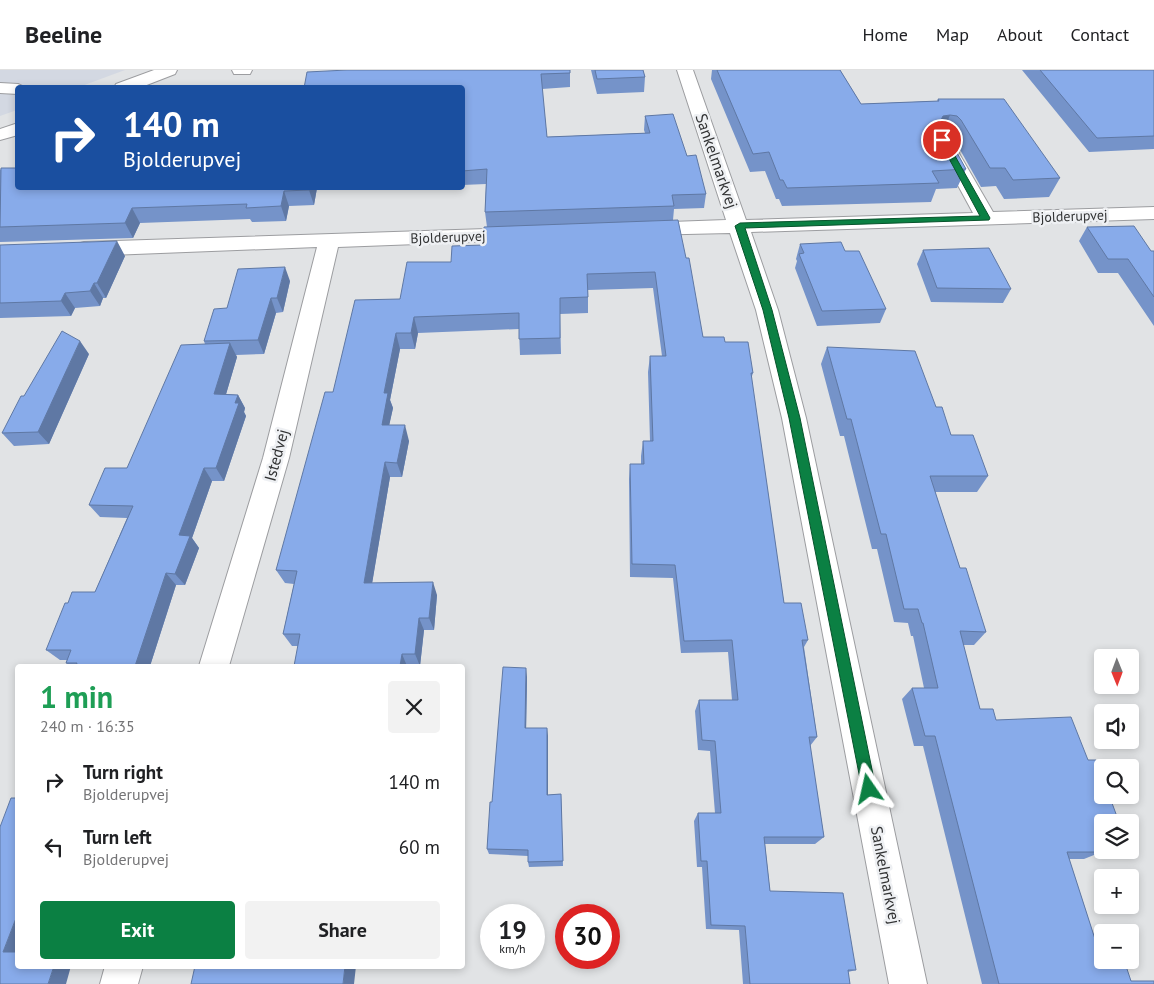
<!DOCTYPE html>
<html lang="en">
<head>
<meta charset="utf-8">
<style>
	:root { --surface:#fff; --page:#f2f2f2; --text:#202124; --muted:#757577; --line:#e0e0e0; --accent:#0b8043 }
	body { margin:0; font-family:"PT Sans",sans-serif; background:var(--page); color:var(--text); height:100vh; display:flex; flex-direction:column; font-size:19px; white-space:nowrap }
	* { box-sizing:border-box; margin:0 }
	p { font-size:16px; color:var(--muted) }
	.icon { flex:none; width:28px; height:28px; fill:none; stroke:currentColor; stroke-width:2; stroke-linecap:round; stroke-linejoin:round }
	.map { position:relative; flex:1; overflow:hidden }
	.side { position:absolute; left:15px; top:594px; width:450px; height:305px; display:flex; flex-direction:column; background:var(--surface); border-radius:5px; box-shadow:0 2px 8px #0003 }
	.side>* { flex:none }
	.hud { position:absolute; left:15px; top:15px; width:450px; height:105px; border-radius:5px; box-shadow:0 2px 8px #0003; background:#1a4fa0; color:#fff; overflow:hidden }
	.needle { width:32px; rotate:179deg }
	.tools { position:absolute; left:1094px; top:579px; display:grid; gap:10px }
	.tools a { display:grid; place-items:center; width:45px; height:45px; border-radius:5px; background:var(--surface); box-shadow:0 2px 8px #0003; font-size:25px }
	.speed { position:absolute; left:480px; top:834px; display:flex; gap:10px; font-size:25px; font-weight:700; text-align:center }
	.speed>* { display:grid; place-content:center; width:65px; height:65px; border-radius:50%; background:var(--surface); box-shadow:0 2px 8px #0003; line-height:1 }
	.speed small { font-size:12px; font-weight:400 }
	.speed .limit { border:8px solid #d22; background:#fff; color:#111 }
	.pin { position:absolute; display:grid; place-items:center; width:42px; height:42px; color:#fff; margin:-21px; border:2px solid #fff; border-radius:50%; box-shadow:0 1px 5px #0007 }
	.me { position:absolute; width:55px; margin:-28px; rotate:349deg; stroke-linejoin:round; filter:drop-shadow(0 0 4px #0008) }
	.turn { display:flex; align-items:center; gap:18px; height:105px; padding:0 25px; font-size:22px }
	.turn .icon { width:65px; height:65px; stroke-width:2.5 }
	.turn b { display:block; font-size:35px; line-height:42px }
	.round { display:grid; place-items:center; flex:none; width:52px; height:52px; border-radius:5px; background:var(--page) }
	.headline { display:flex; align-items:center; justify-content:space-between; height:85px; padding:0 25px }
	h1 { font-size:30px; font-weight:600; line-height:38px; color:#1e9e55 }
	.primary-button { display:flex; gap:10px; margin-top:auto; padding:10px 25px }
	.primary-button a { flex:1; height:58px; border-radius:5px; background:var(--accent); color:#fff; font-size:20px; font-weight:600; line-height:58px; text-align:center }
	.primary-button a+a { background:var(--page); color:var(--text) }
	ul { padding:0; list-style:none }
	li { display:flex; align-items:center; gap:15px; height:65px; padding:0 25px }
	li div { flex:1 }
	li b { display:block; font-size:19px }
	li em { font-style:normal }
	header { display:flex; align-items:center; gap:30px; box-sizing:border-box; height:70px; padding:0 25px; background:var(--surface); border-bottom:1px solid var(--line) }
	header strong { font-size:24px }
	nav { display:flex; gap:28px; margin-inline-start:auto; font-size:18px }
	.map>svg:first-child { display:block }
	.built { fill:#d3d8e2 }
	.lines { fill:none; stroke-linecap:round; stroke-linejoin:round }
	.minor-casing { stroke:#9c9da0; stroke-width:2 }
	.secondary-casing { stroke:#9c9da0; stroke-width:2 }
	.minor { fill:#fff; fill-rule:evenodd }
	.secondary { fill:#fff; fill-rule:evenodd }
	.wall { fill:#7593c9 }
	.shaded-wall { fill:#5f78a4 }
	.building { fill:#88abea; stroke:#5f78a4 }
	.route { fill:#0b8043; stroke:#07532c }
	.labels { text-anchor:middle; dominant-baseline:central; stroke-width:5; stroke-linejoin:round; paint-order:stroke }
	.far-street-label { font-size:14px; fill:#323334; stroke:#eef0f3 }
	.street-label { font-size:16px; fill:#323334; stroke:#eef0f3 }
</style>
</head>
<body>
<header>
<strong>Beeline</strong>
<nav><a>Home</a><a>Map</a><a>About</a><a>Contact</a></nav>
</header>
<div class="map">
<svg width="1154" height="914" viewBox="0 0 1154 914">
	<rect width="100%" height="100%" fill="#e1e3e5"/>
	<!-- built -->
	<path class="built" d="M0,0H125L79,17L18,18L17,40L0,46Z"/>
	<g class="lines">
		<defs>
			<path id="minor" d="M232,0H252L250,4H234Z
				M677,0H693L746,150L973,143L935,73L938,69L944,67L950,69L953,73L993,142L1154,137V149L751,162L778,240L806,348L927,914H889L782,348L756,240L730,163L643,165L636,163L633,159L636,155L643,153L726,150Z
				M0,13L18,14L26,18H18V24L0,23Z
				M520,158L527,160L530,164L527,168L520,170L338,177L289,388L229,596H199L263,388L317,177L84,186L77,184L74,179L77,174L84,172Z
				M105,896H143L138,914H100Z"/>
			<path id="secondary" d="M154,0H177L175,4L139,18H114L116,14Z
				M18,53V65L0,70V59Z"/>
		</defs>
		<!-- minor casing -->
		<use href="#minor" class="minor-casing"/>
		<!-- secondary casing -->
		<use href="#secondary" class="secondary-casing"/>
		<!-- minor -->
		<use href="#minor" class="minor"/>
		<!-- secondary -->
		<use href="#secondary" class="secondary"/>
	</g>
	<!-- wall -->
	<path class="wall" d="M570,0V17L542,19L547,67L645,63L644,60L645,46L687,86L706,124L704,138L674,139L673,150L703,267L725,272L753,303L751,309L784,533L808,570L804,577L817,667L810,676L824,767L815,774H765L770,821L856,900L848,902L850,914H743L739,860L706,859L702,797H697L694,751L698,743H715L710,681L698,680L695,641L699,630H732L728,582L681,583L673,508L630,507L629,409L630,394H641V386L643,371H650L648,302L650,286H662L653,218L588,220V243L560,244L561,284L520,285L519,259L418,263L415,279H400L390,330L393,338L389,355L409,371L402,407H390L372,513L437,525L434,560H424L420,596H407L298,576H292L283,564L294,514L285,513L276,500L333,322L400,229L451,192L484,175L487,157L485,142L486,114L462,115V18H304Z
		M591,0H643L645,7L644,22L597,24Z
		M712,0H840L861,34L937,31L938,29L1060,108L1049,127L1004,129L996,116L981,117L954,69L949,64H946L966,99L957,118L936,119L931,132L782,136L779,129H776L765,101L750,102L711,9Z
		M1022,0H1154V79L1089,82Z
		M0,99L18,118H317L314,135L289,136L286,151L252,152L250,149L140,153L133,168L0,172Z
		M1087,157L1151,181H1154V256L1118,203H1098L1079,171Z
		M800,174L845,181L886,239L880,253L817,256L795,198L797,191L796,189Z
		M0,175L125,186L106,228H103L100,236L75,238L71,246L0,248Z
		M923,180L1011,219L1003,233L931,232L917,194Z
		M290,211L283,242L276,243L264,284L236,285L237,287L226,324L238,325L245,338L244,342L246,346L224,411H212L192,468L199,478L185,515H176L150,596H70L66,593L67,590H60L46,580L68,533L95,522L127,448L100,447L89,435L127,398L205,274L204,271L227,238Z
		M827,277L936,337L951,365L988,406L977,422H935L960,498L986,562L974,575H963L980,639L996,650L1102,752V780H1124L1109,786L1094,785L1084,789H1069L1095,869L1131,911L1154,914H982L923,676H914L902,629L912,618H924L913,566H911L908,553L894,552L877,479H872L844,366H840L821,294Z
		M89,284L49,374L14,376L2,363L24,326Z
		M527,607L526,658L548,666V725L561,724L563,796L529,797L528,792V786L489,784L487,779L492,732Z"/>
	<!-- shaded-wall -->
	<path class="shaded-wall" d="M950,45L943,63L940,52L943,46Z
		M309,118H317L314,135L309,120Z
		M284,121L289,136L286,151L281,136Z
		M132,138L140,153L133,168L125,153Z
		M117,171L125,186L106,228L97,213Z
		M285,197L290,211L283,242L277,228Z
		M94,213L103,228L100,236L90,221Z
		M65,223L75,238L71,246L61,231Z
		M271,228L276,243L264,284L258,270Z
		M414,247L418,263L415,279L411,263Z
		M396,263L400,279L390,330L393,338L386,370L382,355L384,323Z
		M80,271L89,284L49,374L38,362Z
		M230,273L237,287L222,338L214,324Z
		M238,325L245,338L244,342L246,346L224,411L216,398L235,333Z
		M405,355L409,371L402,407L397,393Z
		M385,392L390,407L370,526L364,513Z
		M204,398L212,411L192,468L199,478L185,515L175,504L179,465Z
		M166,503L176,515L150,596H135Z
		M433,512L437,525L434,560L429,548Z
		M419,548L424,560L420,596L415,584Z
		M402,584L407,596H400Z
		M526,598L527,607L526,666L525,658Z
		M547,658L548,666V731L547,725Z
		M18,843V885L3,882Z
		M54,896H71L66,914H48Z
		M345,896H356L354,914H343Z"/>
	<!-- building -->
	<path class="building" d="M347,0H570V3L541,4L547,67L650,63L645,46L673,44L687,86L696,85L706,124L672,125L674,136L485,142L487,99L462,101V18H304L307,2Z
		M595,0H643L645,7L597,9Z
		M717,0H840L861,34L939,31L938,29H1004L1060,108L1013,110L1005,98H990L961,50L957,46L950,45L943,46L940,52L966,99L932,101L939,113L787,118L783,110H780L769,82L753,84Z
		M1040,0H1154V66L1097,68Z
		M1,98H18V118H309V120L284,121L281,136L246,138L247,134L132,138L125,153L0,157Z
		M678,150L686,188H689L703,267H724L725,272H748L753,303H751L784,533H801L808,570H802L817,667H809L824,767H764L770,821L843,823L856,900H848L850,914H750L745,856L711,855L707,791H701L698,743H721L715,671L702,670L699,630H738L732,570L684,571L675,495L632,494L630,394H644L643,371H653L650,286H666L655,202L587,204L588,227L560,228V268L519,269V243L414,247L411,263H396L384,323H388L382,355H405L397,393L385,392L364,513L433,512L429,548H419L415,584H402L400,596H294L300,564H283L297,501L276,500L325,322H333L355,230L400,229L407,192H451L452,176L484,175V157Z
		M1134,156L1151,181H1154V227L1128,189H1108L1087,157Z
		M117,171L97,213H94L90,221L65,223L61,231L0,233V175Z
		M841,172L845,181H859L886,239L822,241L799,184L804,183L800,174Z
		M989,178L1011,219L937,218L923,180Z
		M285,197L277,228H271L258,270L204,271L214,239L227,238L238,199Z
		M62,261L80,271L38,362L2,363L21,326H24Z
		M230,273L214,324L238,325L235,333H239L216,398H204L179,465L190,466L175,504L166,503L135,596H76L77,593H66L71,580H46L65,533H68L72,522H95L133,436L89,435L105,398H127L181,275Z
		M827,277L915,281L936,337H942L951,365H973L988,406H930L960,498H966L986,562L960,561L980,639H993L996,650L1071,647L1088,690H1096L1102,707V725H1109L1119,752H1102V778H1101L1103,782H1067L1095,869H1102V890H1124L1131,911H1154V914H999L935,666H925L912,618H938L923,553H922L918,539H904L886,464H881L851,349H847Z
		M503,597L526,598L525,658H547V725L561,724L563,791L528,792V780L487,779L490,732H492Z
		M11,728H18V843L3,882H18V896H54L48,914H0V757Z
		M195,896H345L343,914H191Z"/>
	<!-- route -->
	<path class="route" d="M940,68L946,70L990,148L989,150L745,158L772,240L800,348L876,719L874,724L869,726L864,724L862,719L789,348L763,240L735,156L740,153L980,146L939,70Z"/>
	<g class="labels">
		<!-- far-street labels -->
		<g class="far-street-label">
			<text transform="translate(1070 146) rotate(-2)">Bjolderupvej</text>
			<text transform="translate(448 167) rotate(-2)">Bjolderupvej</text>
		</g>
		<!-- street labels -->
		<g class="street-label">
			<text transform="translate(717 91) rotate(71)">Sankelmarkvej</text>
			<text transform="translate(276 385) rotate(-75)">Istedvej</text>
			<text transform="translate(886 805) rotate(79)">Sankelmarkvej</text>
		</g>
	</g>
</svg>
<div class="tools">
<a><svg class="needle" viewBox="-14 -14 28 28"><path d="M0-13l5 13h-10z" fill="#e53935"/><path d="M0 13l5-13h-10z" fill="#757577"/></svg></a>
<a><svg class="icon" aria-label="sound" viewBox="0 0 24 24"><path d="M4 9h4l5-4v14l-5-4H4zM17 9q2 3 0 6"/></svg></a>
<a><svg class="icon" aria-label="search" viewBox="0 0 24 24"><circle cx="10" cy="10" r="6"/><path d="M15 15l6 6"/></svg></a>
<a><svg class="icon" aria-label="layers" viewBox="0 0 24 24"><path d="M12 4l9 5-9 5-9-5zM3 14l9 5 9-5"/></svg></a>
<a>+</a>
<a>−</a>
</div>
<div class="speed"><div>19<small>km/h</small></div><div class="limit">30</div></div>
<div class="pin" style="left:942px;top:70px;background:#d93025"><svg class="icon" aria-label="arrive" viewBox="0 0 24 24"><path d="M6 21V4h12l-3 4 3 4H6"/></svg></div>
<svg class="me" style="left:869px;top:719px" viewBox="-20 -20 40 40"><path d="M0-17L14 15 0 8-14 15z" fill="#0b8043" stroke="#fff" stroke-width="4"/></svg>
<div class="hud">
<div class="turn"><svg class="icon" aria-label="right" viewBox="0 0 24 24"><path d="M7 20v-9h11M14 6l5 5-5 5"/></svg><div><b>140 m</b>Bjolderupvej</div></div>
</div>
<section class="side">
<div class="headline"><div><h1>1 min</h1><p>240 m · 16:35</p></div><a class="round"><svg class="icon" aria-label="close" viewBox="0 0 24 24"><path d="M6 6l12 12M18 6L6 18"/></svg></a></div>
<ul>
<li><svg class="icon" aria-label="right" viewBox="0 0 24 24"><path d="M7 20v-9h11M14 6l5 5-5 5"/></svg><div><b>Turn right</b><p>Bjolderupvej</p></div><em>140 m</em></li>
<li><svg class="icon" aria-label="left" viewBox="0 0 24 24"><path d="M17 20v-9H6M10 6l-5 5 5 5"/></svg><div><b>Turn left</b><p>Bjolderupvej</p></div><em>60 m</em></li>
</ul>
<div class="primary-button"><a>Exit</a><a>Share</a></div>
</section>
</div>
</body>
</html>
